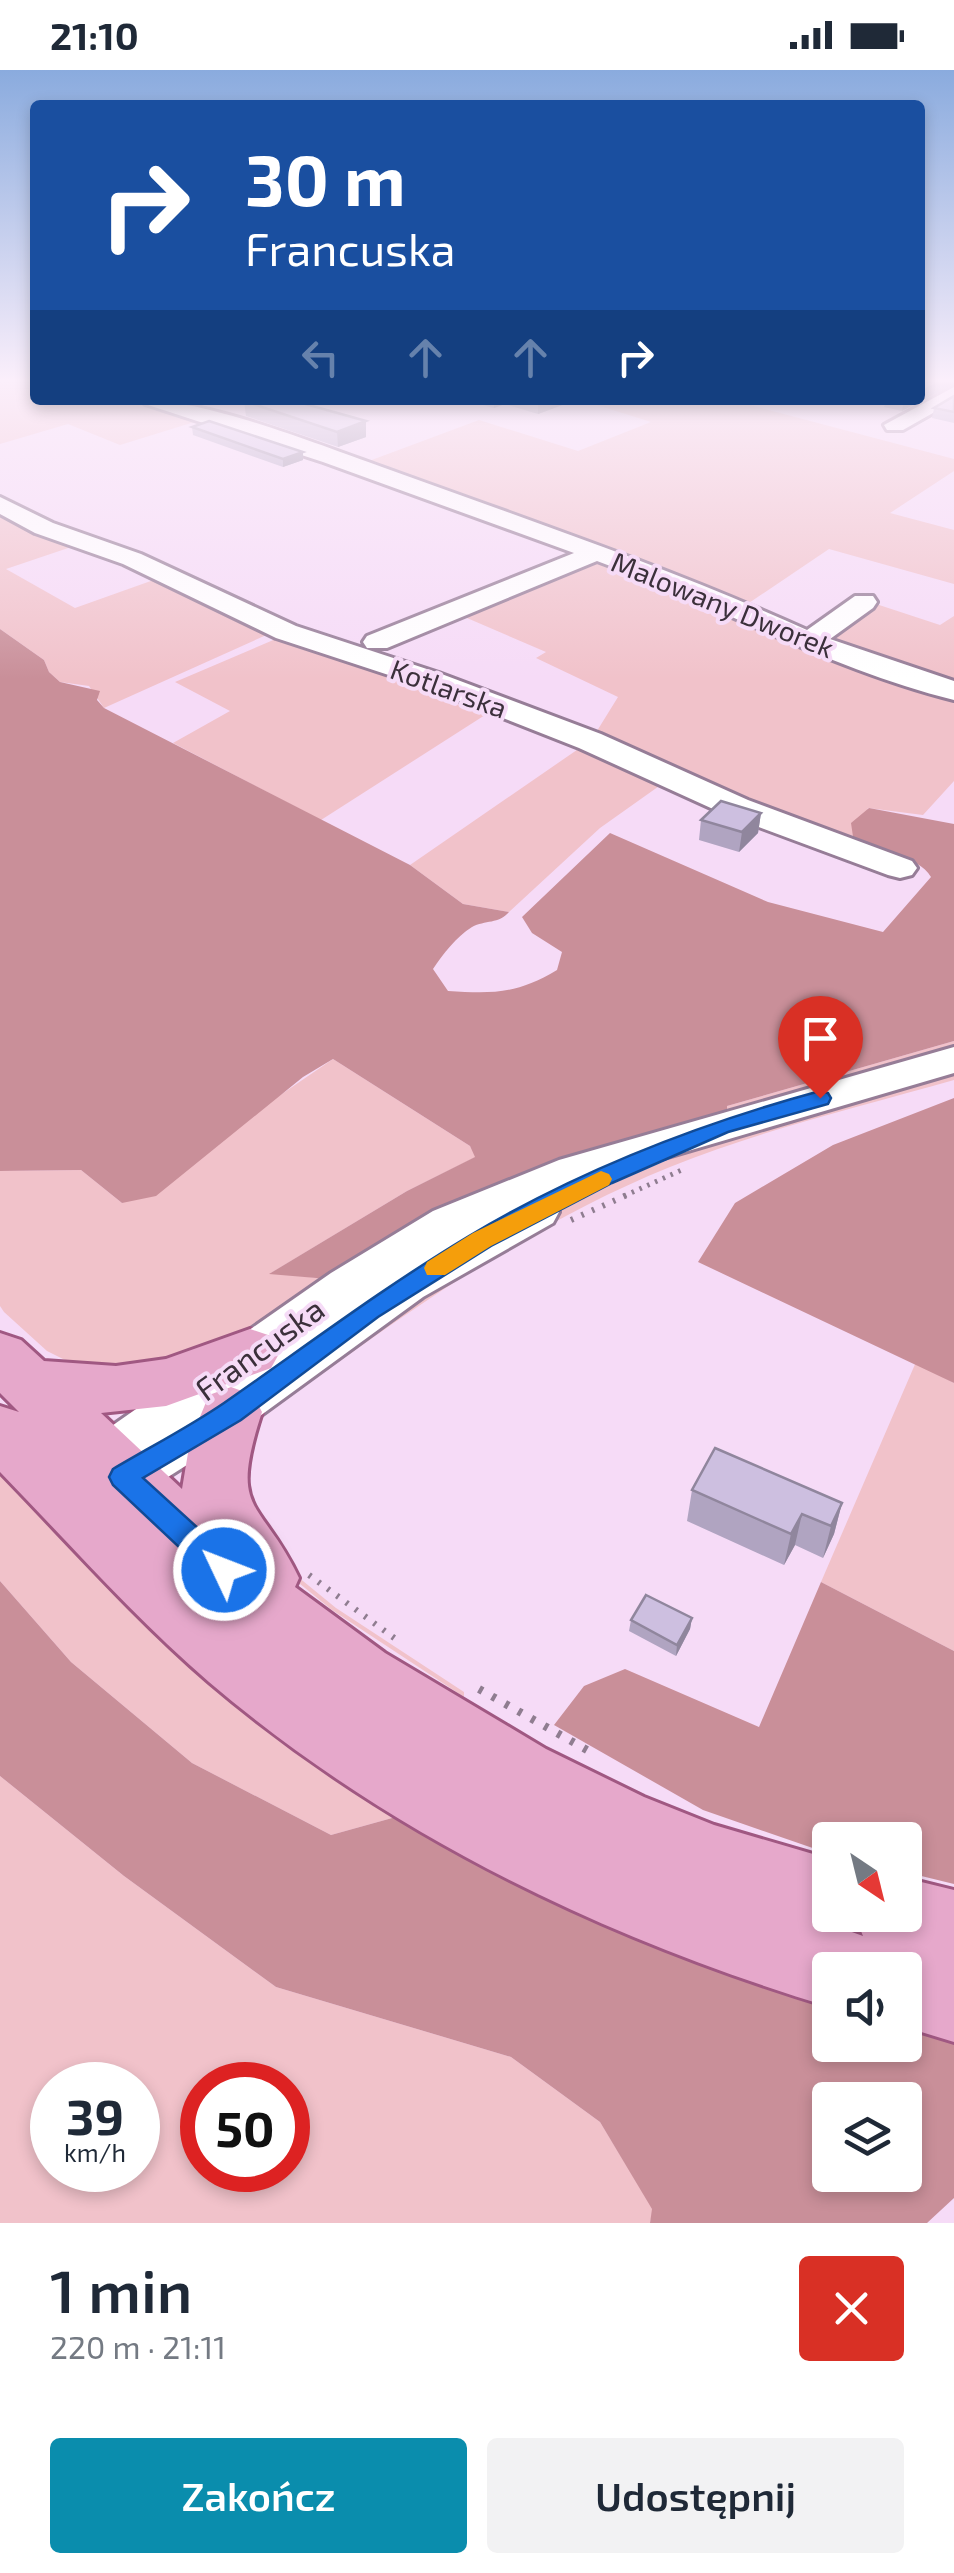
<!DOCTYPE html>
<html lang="pl">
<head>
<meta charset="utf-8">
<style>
	:root { --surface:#fff; --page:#f2f2f3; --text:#1f2937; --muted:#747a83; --accent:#0a8dad }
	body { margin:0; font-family:"Exo 2",sans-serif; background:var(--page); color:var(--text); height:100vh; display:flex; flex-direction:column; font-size:38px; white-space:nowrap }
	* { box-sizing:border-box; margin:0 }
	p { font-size:32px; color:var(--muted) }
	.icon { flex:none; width:55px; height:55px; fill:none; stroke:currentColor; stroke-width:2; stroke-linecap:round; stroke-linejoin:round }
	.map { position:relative; height:2153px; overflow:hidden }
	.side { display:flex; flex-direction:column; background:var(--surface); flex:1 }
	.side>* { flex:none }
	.top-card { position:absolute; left:30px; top:30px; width:895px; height:305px; border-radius:10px; box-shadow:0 5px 15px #0003; background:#1a4fa0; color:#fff; overflow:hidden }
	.needle { width:65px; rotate:145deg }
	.buttons { position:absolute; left:812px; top:1752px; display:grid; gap:20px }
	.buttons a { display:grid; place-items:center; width:110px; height:110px; border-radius:10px; background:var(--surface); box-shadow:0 5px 15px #0003; font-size:50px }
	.speed { position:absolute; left:30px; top:1992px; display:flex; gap:20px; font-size:50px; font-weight:700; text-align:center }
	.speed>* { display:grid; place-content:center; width:130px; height:130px; border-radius:50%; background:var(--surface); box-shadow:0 5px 15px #0003; line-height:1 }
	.speed small { font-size:25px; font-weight:400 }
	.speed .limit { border:15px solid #d22; background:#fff; color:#111 }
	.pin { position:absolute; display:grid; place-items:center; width:85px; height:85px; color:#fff; margin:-102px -42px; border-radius:50% 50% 50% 0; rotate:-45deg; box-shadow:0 0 10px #0007 }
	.pin .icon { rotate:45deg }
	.me { position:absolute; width:110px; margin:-55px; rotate:313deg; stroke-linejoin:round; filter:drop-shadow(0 0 8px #0008) }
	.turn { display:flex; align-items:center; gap:35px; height:210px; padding:0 50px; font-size:45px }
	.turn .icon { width:130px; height:130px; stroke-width:2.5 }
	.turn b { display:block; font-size:70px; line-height:85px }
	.lanes { display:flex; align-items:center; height:95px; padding:0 50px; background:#0003; justify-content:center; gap:50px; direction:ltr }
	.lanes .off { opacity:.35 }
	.round { display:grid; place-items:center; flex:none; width:105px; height:105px; border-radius:10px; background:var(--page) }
	.overview { display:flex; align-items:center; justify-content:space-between; height:170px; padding:0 50px }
	h1 { font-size:60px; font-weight:600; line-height:75px }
	.action { display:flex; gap:20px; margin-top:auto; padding:20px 50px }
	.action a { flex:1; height:115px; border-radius:10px; background:var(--accent); color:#fff; font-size:40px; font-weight:600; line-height:115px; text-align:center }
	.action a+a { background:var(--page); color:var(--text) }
	.status { display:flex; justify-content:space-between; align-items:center; height:70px; padding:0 50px; background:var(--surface); direction:ltr }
	.status svg { height:28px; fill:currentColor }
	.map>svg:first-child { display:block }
	.green { fill:#f1c2ca; fill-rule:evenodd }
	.forest { fill:#c98f99; fill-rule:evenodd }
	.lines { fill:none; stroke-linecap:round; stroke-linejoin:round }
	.minor-casing { stroke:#967d97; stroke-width:6 }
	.major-casing { stroke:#a05882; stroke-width:6 }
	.path-far2 { stroke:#8f7d90; stroke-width:5; stroke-dasharray:2.5 6; stroke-linecap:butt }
	.path-far1 { stroke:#8f7d90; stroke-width:6; stroke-dasharray:2.5 9; stroke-linecap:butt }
	.path { stroke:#8f7d90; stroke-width:8; stroke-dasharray:4 11; stroke-linecap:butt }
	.minor { fill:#fff; fill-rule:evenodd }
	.major { fill:#e6a8cb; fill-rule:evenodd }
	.wall { fill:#b0a4c1 }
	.shaded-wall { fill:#90869d }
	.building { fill:#cdbfe0; stroke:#90869d; stroke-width:2.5 }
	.route { fill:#1a73e8; stroke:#114b97; stroke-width:2.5 }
	.slow { fill:#f59e0b }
	.labels { text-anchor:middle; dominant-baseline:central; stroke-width:8; stroke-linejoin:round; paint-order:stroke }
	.far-street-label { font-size:28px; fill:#3b303b; stroke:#f6dbf7 }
	.street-label { font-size:32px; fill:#3b303b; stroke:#f6dbf7 }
</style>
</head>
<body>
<div class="status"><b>21:10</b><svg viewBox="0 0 49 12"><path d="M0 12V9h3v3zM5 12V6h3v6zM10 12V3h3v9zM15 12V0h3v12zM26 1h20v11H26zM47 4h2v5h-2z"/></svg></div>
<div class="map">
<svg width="954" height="2153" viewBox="0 0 954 2153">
	<rect width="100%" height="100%" fill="#f6dbf7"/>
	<!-- green -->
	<path class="green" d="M16,308H35V330H147L204,349L120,375L68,354L0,374V314Z
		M588,330H731L954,389V401L890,443L954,460V514L829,479L740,539L361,394L479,350L578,381L651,352L584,331Z
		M0,437L83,473L6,499L75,538L162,507L273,562L104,638L89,616L60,612L49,602L44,590L0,559Z
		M597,488L954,624V711L923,745L868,738L855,780L592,669L618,627L536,588L546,582L453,542Z
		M870,532L940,555L954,546V618L827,573L825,565Z
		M278,568L496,638L321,750L173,673L230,641L175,612Z
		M587,673L662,714L600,758L509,842L463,834L410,795Z
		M954,971V979L727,1044V1036Z
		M333,989L470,1076L476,1087L407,1121L271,1203L328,1209L220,1283L161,1308L73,1294L47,1281L4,1242L0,1236V1101L81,1100L122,1133Z
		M954,1001V1010C859,1037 761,1060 670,1097C512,1161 379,1263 243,1361L238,1360C368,1257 508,1154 663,1092C757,1054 857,1029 954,1001Z
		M916,1292L954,1313V1581L821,1512Z
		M0,1404L82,1489L91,1485L403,1745L331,1765L192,1693L71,1592L0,1511Z
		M270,1484L336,1538L464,1622V1627L332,1540L267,1487Z
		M0,1706L124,1806L276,1917L511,1987L600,2052L653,2139L650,2153H0ZM52,2015H138V2100H52ZM202,2015H288V2100H202Z"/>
	<!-- forest -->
	<path class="forest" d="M0,559L44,590L49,602L60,612L100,621L97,630L104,638L410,795L463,834L509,842C499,854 485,850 472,857C456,867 443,884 433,899L448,921C493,924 517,924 557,900L562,882L532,863L522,847L610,763L768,832L883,862L931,807C918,784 879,785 855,780L851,753L869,738L954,754V971L727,1036V1044L328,1209L269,1204L407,1121L475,1087L470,1076L333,989L303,1007L156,1126L122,1133L81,1100L0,1101Z
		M954,1028V1313L698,1192L735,1133L833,1075Z
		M0,1511L71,1592L192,1693L331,1765L403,1745L830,1929V1975H905V1949L954,1967V2128L927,2153H650L652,2139L600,2052L511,1987L276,1917L124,1806L0,1706ZM830,2030H905V2105H830Z
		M821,1512L954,1581V1814L905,1802V1770H830V1784L703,1740L554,1655L584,1616L625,1599L759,1657Z"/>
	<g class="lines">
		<defs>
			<path id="minor" d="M954,317V331L903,360H887L884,355Z
				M142,330C208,330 316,374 382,397C525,449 668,497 807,560L855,526H873L877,532L873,538L830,569L954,611V630C830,599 717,535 597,491L387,578H367L363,572L367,566L574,483L323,392L145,334Z
				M0,427L53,453L141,484L296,556L439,603L601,664L748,730L912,791L917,798L912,805L900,808L888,805L724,744L579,678L419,615L276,568L123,494L35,463L0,444Z
				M954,977V1003L589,1110L545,1129L553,1131L559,1142L553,1153L423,1227L231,1367L168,1407L117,1431L72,1423L64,1408L86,1374L331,1203L433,1141L559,1090Z"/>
			<path id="major" d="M250,1259L271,1266L280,1282L271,1298L166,1336L101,1343L182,1419L190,1371L209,1325L231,1317L253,1325L262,1342C228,1446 260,1426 299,1508L295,1517L385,1583L546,1679L644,1727L714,1755L830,1789V1845H905V1808L954,1820V1972L905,1957V1900H830V1937C603,1868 390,1766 209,1612C134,1547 69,1473 0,1402V1336L19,1342L0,1323V1263L21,1270L44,1291L116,1296L166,1289ZM859,1856L863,1866L849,1861Z"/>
		</defs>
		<!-- minor casing -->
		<use href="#minor" class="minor-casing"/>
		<!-- major casing -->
		<use href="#major" class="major-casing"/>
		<!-- path-far2 -->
		<path class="path-far2" d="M624,1126L684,1099"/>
		<!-- path-far1 -->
		<path class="path-far1" d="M571,1150L629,1124
			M309,1505L401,1573"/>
		<!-- path -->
		<path class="path" d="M479,1619L587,1680"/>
		<!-- minor -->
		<use href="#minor" class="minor"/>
		<!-- major -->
		<use href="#major" class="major"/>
	</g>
	<!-- wall -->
	<path class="wall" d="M954,326V353L932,348L934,338Z
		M427,330H459L446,335Z
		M464,330H576L538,344L505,334L494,338Z
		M879,330H920L902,341L884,337L885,334L879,332Z
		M244,331L366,367L338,377L246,346Z
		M192,357L303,382V390L283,397L193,365Z
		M761,743L758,763L739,782L699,770L701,750Z
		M692,1420L842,1433L834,1464L823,1488L795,1475L784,1495L687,1451Z
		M692,1548L690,1559L676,1586L629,1561L631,1550Z"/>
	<!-- shaded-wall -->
	<path class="shaded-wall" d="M948,308H954V314L902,341L904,331L920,330V322Z
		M445,330H459L446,335Z
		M494,330H505V334L494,338Z
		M542,330H576L538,344V331Z
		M366,351V367L338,377L337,362Z
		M303,382V390L283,397V389Z
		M761,743L758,763L739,782L742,762Z
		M842,1433L834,1464L823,1488L831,1456Z
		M802,1444L795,1475L784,1495L791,1464Z
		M692,1548L690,1559L676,1586L677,1575Z"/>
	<!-- building -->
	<path class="building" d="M920,308H948L920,322Z
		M954,326V342L934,338Z
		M247,330H291L366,351L337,362L244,331Z
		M209,351L303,382L283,389L192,357Z
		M721,731L761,743L742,762L701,750Z
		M715,1378L842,1433L831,1456L802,1444L791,1464L692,1420Z
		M646,1525L692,1548L677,1575L631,1550Z"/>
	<!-- sky -->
	<linearGradient id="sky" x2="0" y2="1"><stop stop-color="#8aabde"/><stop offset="0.51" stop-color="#fbeffb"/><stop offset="1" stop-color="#fbeffb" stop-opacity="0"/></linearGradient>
	<rect width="954" height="609" fill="url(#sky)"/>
	<!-- route -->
	<path class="route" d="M820,1021L828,1023L831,1028L828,1034L728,1062L612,1113L491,1176L378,1247L241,1350L143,1408L234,1491L238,1500L234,1509L224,1513L213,1509L113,1415L109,1407L113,1399C150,1377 189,1357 224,1333C306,1276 384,1217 469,1166C578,1101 699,1054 820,1021Z"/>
	<!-- slow -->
	<path class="slow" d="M601,1101L609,1104L612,1109L609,1115L491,1176L445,1205H427L424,1198L427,1192L473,1163Z"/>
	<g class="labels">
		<!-- far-street labels -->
		<g class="far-street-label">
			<text transform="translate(723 534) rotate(22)">Malowany Dworek</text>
			<text transform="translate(449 618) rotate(20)">Kotlarska</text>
		</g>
		<!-- street labels -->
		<g class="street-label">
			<text transform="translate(259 1278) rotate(-36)">Francuska</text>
		</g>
	</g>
</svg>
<div class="buttons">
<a><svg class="needle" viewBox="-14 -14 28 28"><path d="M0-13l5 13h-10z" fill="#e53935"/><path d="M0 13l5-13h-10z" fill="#747a83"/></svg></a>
<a><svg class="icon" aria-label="sound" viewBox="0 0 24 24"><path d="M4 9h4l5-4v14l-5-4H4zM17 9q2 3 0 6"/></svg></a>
<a><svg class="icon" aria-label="layers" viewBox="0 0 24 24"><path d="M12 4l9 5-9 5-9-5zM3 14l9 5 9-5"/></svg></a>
</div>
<div class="speed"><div>39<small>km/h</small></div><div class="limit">50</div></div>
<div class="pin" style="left:820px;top:1028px;background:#d93025"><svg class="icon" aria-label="arrive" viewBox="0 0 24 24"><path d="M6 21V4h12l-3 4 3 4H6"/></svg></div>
<svg class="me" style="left:224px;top:1500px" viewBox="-20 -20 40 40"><circle r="17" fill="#1a73e8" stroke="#fff" stroke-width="3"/><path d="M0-11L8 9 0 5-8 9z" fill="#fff"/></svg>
<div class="top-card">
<div class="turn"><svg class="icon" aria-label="right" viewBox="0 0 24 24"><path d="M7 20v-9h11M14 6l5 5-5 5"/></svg><div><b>30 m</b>Francuska</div></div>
<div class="lanes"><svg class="icon off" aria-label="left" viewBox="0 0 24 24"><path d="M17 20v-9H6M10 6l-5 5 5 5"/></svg><svg class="icon off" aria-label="ahead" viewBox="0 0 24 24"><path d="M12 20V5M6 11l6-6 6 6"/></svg><svg class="icon off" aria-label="ahead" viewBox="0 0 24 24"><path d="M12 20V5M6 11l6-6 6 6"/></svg><svg class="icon" aria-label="right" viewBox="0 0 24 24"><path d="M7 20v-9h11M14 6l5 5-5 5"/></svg></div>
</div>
</div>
<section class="side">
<div class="overview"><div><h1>1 min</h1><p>220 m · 21:11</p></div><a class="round" style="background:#d93025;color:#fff"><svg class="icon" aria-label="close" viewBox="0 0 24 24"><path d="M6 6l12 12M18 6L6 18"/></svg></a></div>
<div class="action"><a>Zakończ</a><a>Udostępnij</a></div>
</section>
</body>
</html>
